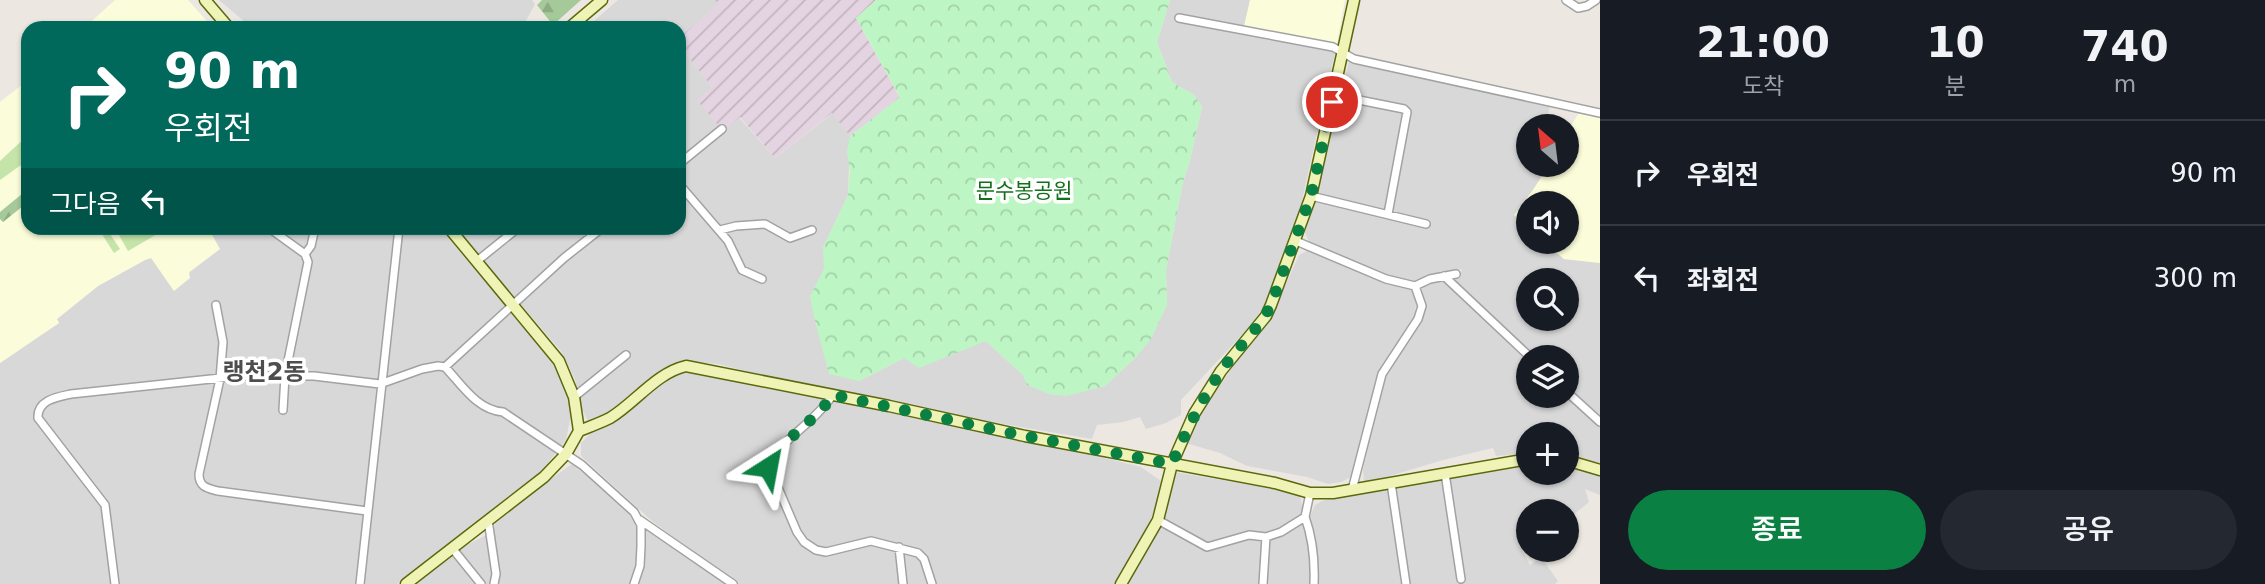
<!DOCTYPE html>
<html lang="ko">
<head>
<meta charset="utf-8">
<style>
	:root { --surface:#171b24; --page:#242831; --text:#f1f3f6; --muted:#9ea1a6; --line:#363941; --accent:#0b8043 }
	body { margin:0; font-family:"DejaVu Sans","Noto Sans KR",sans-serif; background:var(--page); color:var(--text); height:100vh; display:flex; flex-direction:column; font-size:26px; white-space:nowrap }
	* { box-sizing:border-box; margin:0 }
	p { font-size:23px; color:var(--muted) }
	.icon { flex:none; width:38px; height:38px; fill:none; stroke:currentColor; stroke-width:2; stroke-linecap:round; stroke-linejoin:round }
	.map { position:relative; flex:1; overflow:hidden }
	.drawer { display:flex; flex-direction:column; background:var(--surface); width:665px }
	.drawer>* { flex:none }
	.guide { position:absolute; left:21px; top:21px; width:665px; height:214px; border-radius:21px; box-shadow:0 2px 5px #0004; background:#00695c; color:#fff; overflow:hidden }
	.needle { width:46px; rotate:332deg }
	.fabs { position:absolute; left:1516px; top:114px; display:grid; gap:14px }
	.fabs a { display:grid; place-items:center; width:63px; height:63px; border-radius:50%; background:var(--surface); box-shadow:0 2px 5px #0004; font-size:35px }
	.pin { position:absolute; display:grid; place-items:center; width:60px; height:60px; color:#fff; margin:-30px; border:4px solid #fff; border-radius:50%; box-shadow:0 2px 7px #0007 }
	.me { position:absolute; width:77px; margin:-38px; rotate:34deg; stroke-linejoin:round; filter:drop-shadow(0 0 5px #0008) }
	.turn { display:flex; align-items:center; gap:24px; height:147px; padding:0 28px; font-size:32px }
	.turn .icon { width:91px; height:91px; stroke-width:2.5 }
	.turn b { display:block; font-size:49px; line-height:60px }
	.then { display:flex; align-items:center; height:66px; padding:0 28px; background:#0003; gap:14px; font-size:26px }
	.eta { display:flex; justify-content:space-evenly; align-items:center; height:119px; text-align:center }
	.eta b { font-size:42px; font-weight:600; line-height:49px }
	.action { display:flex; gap:14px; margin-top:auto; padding:14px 28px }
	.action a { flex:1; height:80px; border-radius:42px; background:var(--accent); color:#fff; font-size:28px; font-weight:600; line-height:80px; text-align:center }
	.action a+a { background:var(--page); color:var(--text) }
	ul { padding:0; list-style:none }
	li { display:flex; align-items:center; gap:21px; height:105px; padding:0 28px; border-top:2px solid var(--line) }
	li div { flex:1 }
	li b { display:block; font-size:26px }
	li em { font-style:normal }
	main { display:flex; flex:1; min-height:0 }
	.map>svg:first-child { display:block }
	.residential { fill:#d9d8d8; fill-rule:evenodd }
	.industrial { fill:url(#industrial-furrows) }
	.education { fill:#fbfcd9 }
	.grass { fill:#c4e4a9 }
	.forest { fill:url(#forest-firs) }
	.park { fill:url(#park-crowns) }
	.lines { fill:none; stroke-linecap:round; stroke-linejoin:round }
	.street-casing { stroke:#a2a2a2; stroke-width:10 }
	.secondary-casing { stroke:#5b680b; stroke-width:13 }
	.street { stroke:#fff; stroke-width:7 }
	.secondary { stroke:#eff4b6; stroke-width:10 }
	.route { stroke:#0b8043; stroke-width:12; stroke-dasharray:0 21.6 }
	.labels { text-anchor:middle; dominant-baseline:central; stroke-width:7; stroke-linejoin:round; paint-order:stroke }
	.park-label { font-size:21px; fill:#126f1c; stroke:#fff }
	.quarter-label { font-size:24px; font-weight:bold; fill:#4e4e4e; stroke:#fff }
</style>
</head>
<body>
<main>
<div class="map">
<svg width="1600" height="584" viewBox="0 0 1600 584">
	<defs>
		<pattern id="industrial-furrows" width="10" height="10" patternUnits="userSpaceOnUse" patternTransform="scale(1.75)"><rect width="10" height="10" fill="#e4d3e1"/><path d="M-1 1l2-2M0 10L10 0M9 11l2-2" fill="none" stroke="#c3b5c0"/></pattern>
		<pattern id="forest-firs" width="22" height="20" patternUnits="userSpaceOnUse" patternTransform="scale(1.75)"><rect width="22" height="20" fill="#a5c998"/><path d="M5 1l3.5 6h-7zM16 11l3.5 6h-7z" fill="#8dac82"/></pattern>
		<pattern id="park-crowns" width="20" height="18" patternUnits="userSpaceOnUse" patternTransform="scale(1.75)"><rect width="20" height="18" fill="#bef5c4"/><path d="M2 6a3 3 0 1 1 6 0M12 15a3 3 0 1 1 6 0" fill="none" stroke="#a3d1a8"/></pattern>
	</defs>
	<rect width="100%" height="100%" fill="#ece8e1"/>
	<!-- residential -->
	<path class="residential" d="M219,0H532L535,4L522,28H252Z
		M618,0H715L719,4L679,38V28H586Z
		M1170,0H1250L1245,27L1337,44L1301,205L1268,297L1256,320L1181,400V415L1166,423L1146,429L1140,417L1123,422L1097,425L1092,439L985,421L798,384L718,364L678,361L648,380L606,417L589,423L580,405L575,379L560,350L455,228H679V45L712,87L775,158L833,113L850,136L848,195L823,248L859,381L904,358L986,341L1023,375L1028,385L1050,394L1067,395L1105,386L1137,356L1167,305L1166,271L1182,186L1190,160L1202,107L1194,95L1172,82L1157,42Z
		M1349,61L1550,106L1545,126H1528V164L1549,165L1533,190L1514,215L1528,227V242H1544L1564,259L1600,263V464L1566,454V434H1528V453L1496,456L1493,448L1443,460L1370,482L1364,481L1363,469L1383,379L1386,371L1421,319L1422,289L1429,281L1441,280L1448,284L1460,274L1462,269L1409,282L1385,276L1310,244L1305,233ZM1528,280H1566V318H1528ZM1528,357H1566V396H1528Z
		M208,228H440L555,365L566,385L572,409L566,440L535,479L417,572L397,584H0V363L59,323L57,319L98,286L145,260L151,257L174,291L189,273L220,249Z
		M1309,250L1386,284L1411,288L1415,290L1417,301L1413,321L1381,375L1351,477L1341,482L1328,484L1307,477L1247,466L1220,453L1186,443L1204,407L1265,323L1280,297L1299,255Z
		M685,370L1088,454L1141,467L1164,483L1145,536L1115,584H737L652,521L581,456V443L591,433L608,423L660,381Z
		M572,464L727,584H411L457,554L461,548L494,531L495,521L499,516Z
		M1566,464L1600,474V495L1585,489L1589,502L1566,521V511H1528V538L1518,542L1530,565L1541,557L1558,581L1555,584H1316L1317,561L1309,519L1315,505L1322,501L1350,494L1528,465V472H1566Z
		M1174,472L1281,490L1300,496L1313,562L1312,584H1124L1156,534L1165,515Z"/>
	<!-- industrial -->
	<path class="industrial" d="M715,0H876L856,18L900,98L850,136L832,113L775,158L740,117L723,131L697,100L712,87L679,45V38L718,4Z"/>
	<!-- education -->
	<path class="education" d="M115,0H188L213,28H84Z
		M1250,0H1345L1337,44L1244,26Z
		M28,80V228H208L220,249L189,272L190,278L174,291L151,258L145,260L98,286L57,319L59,323L0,363V102Z
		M1580,111L1600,116V263L1564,259L1544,242H1566V203H1528V227L1514,215L1533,190L1549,165L1566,164V134Z"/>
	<!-- grass -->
	<path class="grass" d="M28,135V149L24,151L28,160L0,180V161Z
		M98,228H106L120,249L114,253Z
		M115,228H165L166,229L128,251Z"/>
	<!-- forest -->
	<path class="forest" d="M542,0H581L553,25L537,5Z
		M28,189V202L3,222L0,219V212Z"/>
	<!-- park -->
	<path class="park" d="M876,0H1170L1157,43L1172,82L1194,95L1202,107L1190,160L1182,186L1166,271L1167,305L1151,339L1137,356L1105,386L1067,396L1050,394L1027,385L1023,375L986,341L919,368L904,358L859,381L829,374L814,317L810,296L824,269L823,248L848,195L850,170L847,152L850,136L900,97L856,18Z"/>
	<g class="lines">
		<defs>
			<path id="street" d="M1566,0L1578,8L1587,6L1596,0
				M1179,18L1333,47L1354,59L1600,113
				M1334,95L1404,109L1407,112L1388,214
				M679,164L722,129
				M679,184L728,241L742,270L762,279
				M1311,196L1426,224
				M269,228L305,254L308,262L285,376L283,410
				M585,228L592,236
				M720,230L736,226L765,224L790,238L812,230
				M1296,241L1386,279L1415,286L1430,279L1456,274
				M305,254L311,246L315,228
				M477,261L518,228
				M1444,276L1530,357
				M216,305L223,342L220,379L199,474C199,487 207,488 218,491L367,511
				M445,367L564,258L602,228
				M1566,391L1600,422
				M833,395C815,421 787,437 767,462L797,532L804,542L816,550L826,552L871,541L918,553L924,559L932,584
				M574,397L626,355
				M1445,473L1461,579
				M1391,483L1406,584
				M1352,490L1382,374L1418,319L1422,306L1415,286
				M1305,517C1313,539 1315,560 1314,584
				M488,520L496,574L494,584
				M640,520L733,584
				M1158,520L1207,547L1249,535L1266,537L1281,532L1305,517L1310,493
				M899,547L903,584
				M452,548L481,584
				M115,584L105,505L38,418C37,400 57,397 71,394L239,376H314L380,384L422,369L438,366L445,367C462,385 477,410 503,412L582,465L634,512L641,525V546L640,566L634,584
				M360,584L399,228
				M1263,584L1266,537"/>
			<path id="secondary" d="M205,0L229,28
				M569,28L602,0
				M579,431C589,427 600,423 610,418C636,402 656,373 686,366L889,406L1025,436L1275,483L1310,493H1333L1528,459
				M1566,460L1600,470
				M406,584L544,477L566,454L579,431L574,397L559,361L449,228
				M1121,584L1158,520L1172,464L1194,414L1221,371L1266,316L1271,305L1311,196L1354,0"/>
		</defs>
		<!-- street casing -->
		<use href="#street" class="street-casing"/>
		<!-- secondary casing -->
		<use href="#secondary" class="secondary-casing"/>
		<!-- street -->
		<use href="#street" class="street"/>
		<!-- secondary -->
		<use href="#secondary" class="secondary"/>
	</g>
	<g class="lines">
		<!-- route -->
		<path class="route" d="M768,467L767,462C787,437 815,421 833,395L1025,436L1172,464C1186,431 1201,401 1221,371C1237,348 1259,329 1271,305L1311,196L1332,102"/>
	</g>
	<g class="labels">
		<!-- park labels -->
		<g class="park-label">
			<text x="1024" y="191">문수봉공원</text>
		</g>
		<!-- quarter labels -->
		<g class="quarter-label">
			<text x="264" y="372">랭천2동</text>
		</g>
	</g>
</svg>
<div class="fabs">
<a><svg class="needle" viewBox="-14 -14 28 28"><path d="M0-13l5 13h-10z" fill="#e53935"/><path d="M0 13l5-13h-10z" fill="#9ea1a6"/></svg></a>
<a><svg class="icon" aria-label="sound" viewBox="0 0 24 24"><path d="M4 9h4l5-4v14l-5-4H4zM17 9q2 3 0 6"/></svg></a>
<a><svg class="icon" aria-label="search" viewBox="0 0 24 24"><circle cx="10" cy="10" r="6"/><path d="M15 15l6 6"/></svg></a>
<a><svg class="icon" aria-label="layers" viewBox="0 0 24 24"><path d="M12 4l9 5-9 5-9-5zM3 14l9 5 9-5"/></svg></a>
<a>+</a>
<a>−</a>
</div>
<div class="pin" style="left:1332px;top:102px;background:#d93025"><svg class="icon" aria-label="arrive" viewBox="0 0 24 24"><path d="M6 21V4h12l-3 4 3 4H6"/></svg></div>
<svg class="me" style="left:768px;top:467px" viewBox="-20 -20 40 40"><path d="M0-17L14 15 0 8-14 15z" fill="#0b8043" stroke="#fff" stroke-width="4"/></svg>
<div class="guide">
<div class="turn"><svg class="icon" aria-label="right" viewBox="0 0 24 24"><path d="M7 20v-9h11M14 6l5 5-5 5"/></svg><div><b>90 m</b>우회전</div></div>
<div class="then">그다음<svg class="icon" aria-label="left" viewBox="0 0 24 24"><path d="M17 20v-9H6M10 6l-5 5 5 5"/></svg></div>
</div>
</div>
<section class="drawer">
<div class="eta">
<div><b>21:00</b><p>도착</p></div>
<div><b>10</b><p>분</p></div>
<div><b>740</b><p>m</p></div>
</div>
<ul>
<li><svg class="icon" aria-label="right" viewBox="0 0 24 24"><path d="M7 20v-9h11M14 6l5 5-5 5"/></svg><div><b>우회전</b></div><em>90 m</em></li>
<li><svg class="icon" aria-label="left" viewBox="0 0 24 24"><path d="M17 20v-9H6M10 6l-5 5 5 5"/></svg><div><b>좌회전</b></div><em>300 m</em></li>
</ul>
<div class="action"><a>종료</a><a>공유</a></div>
</section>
</main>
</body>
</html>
